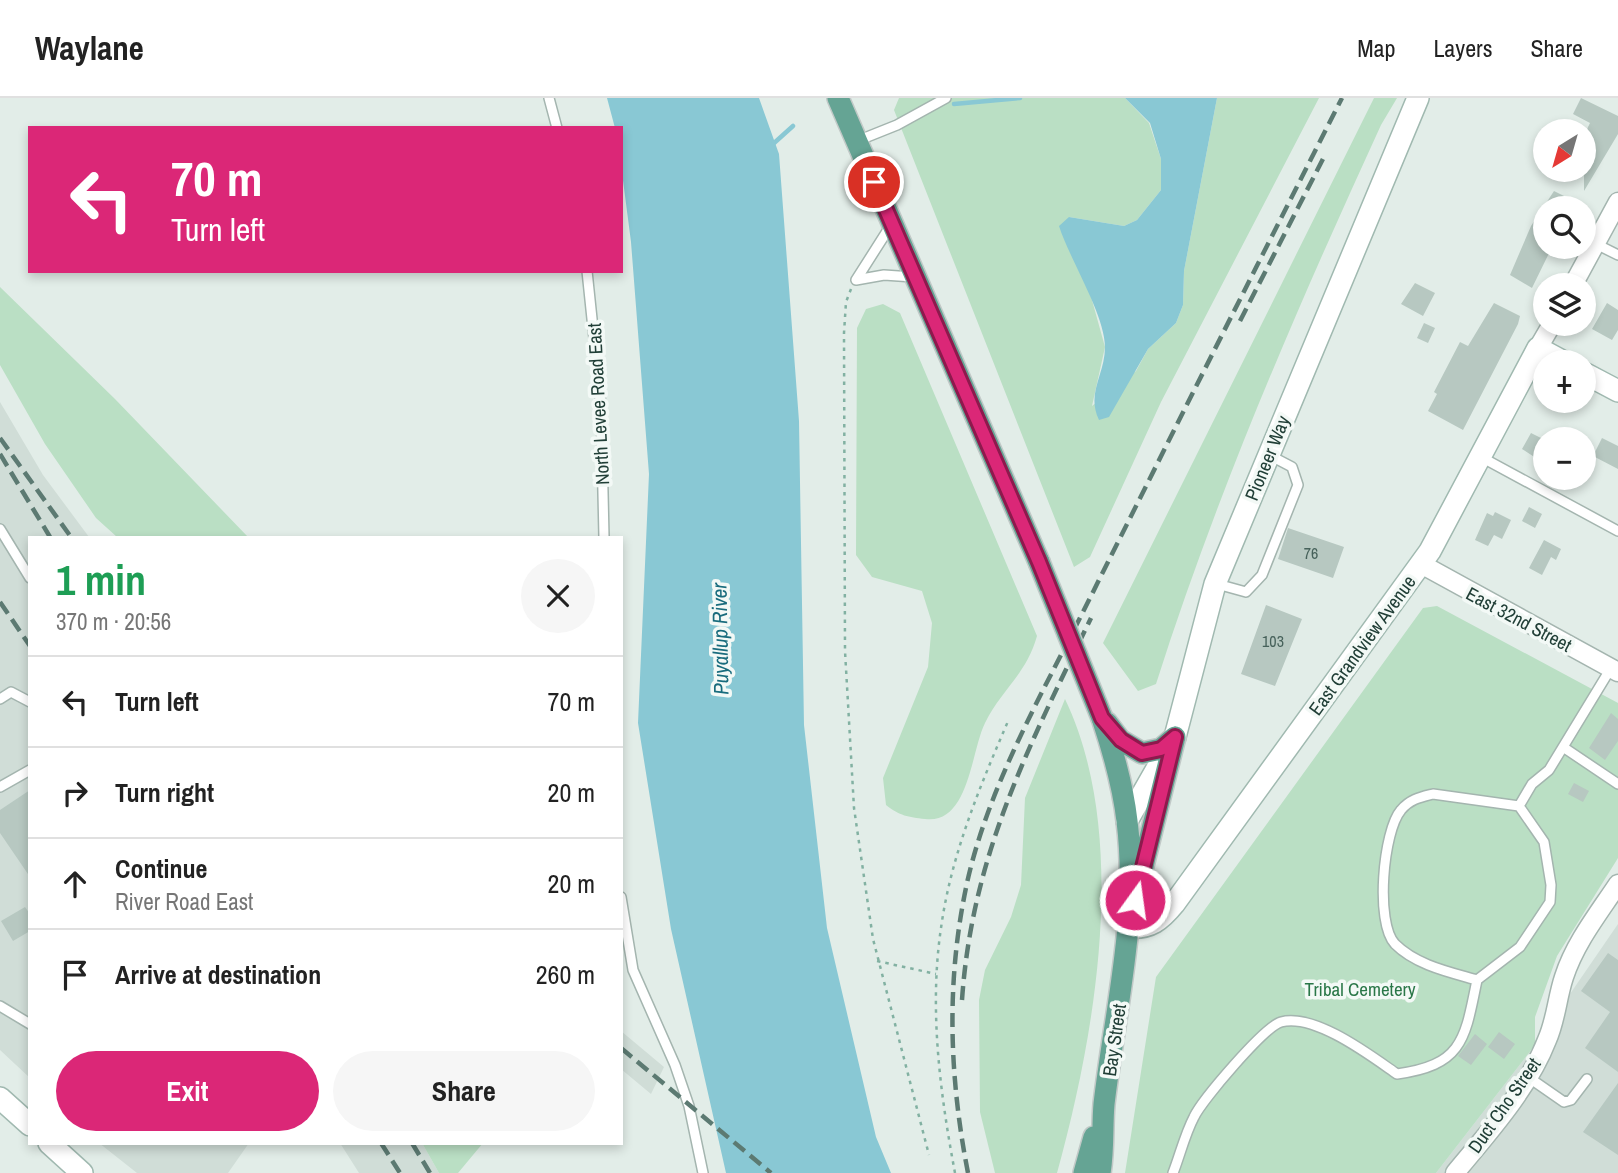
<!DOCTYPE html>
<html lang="en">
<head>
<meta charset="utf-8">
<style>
	:root { --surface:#fff; --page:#f6f6f6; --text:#222; --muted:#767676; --line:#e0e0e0; --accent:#db2777 }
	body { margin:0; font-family:"Archivo Narrow",sans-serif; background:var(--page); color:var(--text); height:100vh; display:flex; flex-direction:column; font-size:26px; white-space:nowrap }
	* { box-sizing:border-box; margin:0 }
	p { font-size:23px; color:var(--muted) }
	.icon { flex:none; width:38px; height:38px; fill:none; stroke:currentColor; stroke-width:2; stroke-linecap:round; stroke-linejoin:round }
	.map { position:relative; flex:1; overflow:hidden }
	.sheet { position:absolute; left:28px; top:438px; width:595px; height:609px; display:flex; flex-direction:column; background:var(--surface); border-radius:0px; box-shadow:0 4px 10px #0003 }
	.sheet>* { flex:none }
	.hud { position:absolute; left:28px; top:28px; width:595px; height:147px; border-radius:0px; box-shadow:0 4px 10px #0003; background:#db2777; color:#fff; overflow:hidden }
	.needle { width:46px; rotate:217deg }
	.controls { position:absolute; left:1533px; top:21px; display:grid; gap:14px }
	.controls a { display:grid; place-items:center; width:63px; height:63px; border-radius:50%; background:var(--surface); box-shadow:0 4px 10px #0003; font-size:35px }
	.pin { position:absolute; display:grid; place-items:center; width:60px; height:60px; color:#fff; margin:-30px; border:4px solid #fff; border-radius:50%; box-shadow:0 2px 7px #0007 }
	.me { position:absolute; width:77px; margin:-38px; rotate:14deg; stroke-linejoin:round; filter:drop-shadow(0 0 5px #0008) }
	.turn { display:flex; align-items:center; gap:24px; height:147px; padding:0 28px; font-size:32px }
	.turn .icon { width:91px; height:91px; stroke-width:2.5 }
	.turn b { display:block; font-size:49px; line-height:60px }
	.round { display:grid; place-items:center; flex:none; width:74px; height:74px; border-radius:37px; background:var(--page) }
	.overview { display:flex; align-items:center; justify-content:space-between; height:119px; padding:0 28px }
	h1 { font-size:42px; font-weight:700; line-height:52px; color:#1e9e55 }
	.action { display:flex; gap:14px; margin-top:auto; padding:14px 28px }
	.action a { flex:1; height:80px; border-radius:42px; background:var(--accent); color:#fff; font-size:28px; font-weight:700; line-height:80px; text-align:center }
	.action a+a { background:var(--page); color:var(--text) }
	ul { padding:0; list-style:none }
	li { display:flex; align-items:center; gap:21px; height:91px; padding:0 28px; border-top:2px solid var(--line) }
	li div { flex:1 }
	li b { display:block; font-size:26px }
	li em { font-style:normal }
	header { display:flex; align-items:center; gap:42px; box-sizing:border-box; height:98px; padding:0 35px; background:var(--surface); border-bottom:2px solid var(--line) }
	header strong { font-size:33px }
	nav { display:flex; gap:38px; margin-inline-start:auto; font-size:24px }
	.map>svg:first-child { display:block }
	.built { fill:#d0ddd7 }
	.green { fill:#badfc4 }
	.water { fill:#89c8d4 }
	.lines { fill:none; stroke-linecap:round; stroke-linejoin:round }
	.stream { stroke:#89c8d4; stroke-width:4.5 }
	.building { fill:#b7c8c1 }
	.lane-casing { stroke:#a4b5af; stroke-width:12 }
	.street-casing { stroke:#a4b5af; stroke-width:21 }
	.secondary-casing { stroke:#a0b9b0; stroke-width:24 }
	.primary-casing { stroke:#c1c9c7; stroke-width:24 }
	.path { stroke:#82b1a2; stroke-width:2.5; stroke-dasharray:3.5 5; stroke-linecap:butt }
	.lane { stroke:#fff; stroke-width:9 }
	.street { stroke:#fff; stroke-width:18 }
	.secondary { stroke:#fff; stroke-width:21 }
	.primary { stroke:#65a494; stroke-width:21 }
	.rail { stroke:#5c7a72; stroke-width:4.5; stroke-dasharray:14 7; stroke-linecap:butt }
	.primary-bridge-casing { stroke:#c1c9c7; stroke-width:24; stroke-linecap:butt }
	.primary-bridge { stroke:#65a494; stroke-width:21 }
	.route-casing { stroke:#8e194d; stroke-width:18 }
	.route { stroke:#db2777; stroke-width:12 }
	.labels { text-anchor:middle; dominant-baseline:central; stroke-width:7; stroke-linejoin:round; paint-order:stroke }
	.number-label { font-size:16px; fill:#46615a }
	.street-label { font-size:19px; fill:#213f37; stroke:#f3f9f6 }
	.park-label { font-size:19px; fill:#2a7748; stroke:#f3f9f6 }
	.water-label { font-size:21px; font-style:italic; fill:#196c7d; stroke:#f3f9f6 }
</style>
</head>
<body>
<header>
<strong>Waylane</strong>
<nav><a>Map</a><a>Layers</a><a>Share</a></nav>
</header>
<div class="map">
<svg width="1618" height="1075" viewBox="0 0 1618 1075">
	<rect width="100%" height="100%" fill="#e2ede8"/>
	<!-- built -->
	<path class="built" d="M0,304L43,377L89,439H30V980L0,952Z
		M1618,826V1075H1436L1535,947Z
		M621,933L664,969L651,996L621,971Z
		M99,1045H249L228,1075H137Z
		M340,1045H422L439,1075H359Z"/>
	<!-- green -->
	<path class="green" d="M899,0H1125L1149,25L1161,61V92L1137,122L1124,128L1069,119L1105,249L1092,308L1136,273L1148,251L1176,225L1183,207L1184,173L1217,0H1319L1161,304L1090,459L1074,469L894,12Z
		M1374,0H1397L1381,27C1297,210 1217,394 1156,586L1138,593L1103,545Z
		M0,189L115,301L248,439H117L96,420L45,346L0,267Z
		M883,206L900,215L1037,538C1026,577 1001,592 985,625C971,653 969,727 925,721C908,719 900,718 886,707L883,680L928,569L932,525L922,493L872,479L856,457L857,230L866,211Z
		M1437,508L1618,605V760L1557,858L1535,919V947L1436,1075H1125L1156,879L1423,510Z
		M1065,601C1130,737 1096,934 1057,1075H995L980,1014L979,902L985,872L1011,819L1021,787L1025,700Z
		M422,1045H483L458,1075H439Z"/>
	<!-- water -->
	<path class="water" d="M607,0H759L779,56L799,323L804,627L827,830L876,1039L891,1075H726L671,831L638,625L649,376L631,144L621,67V30H615Z
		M1125,0H1217L1184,173L1183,207L1176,225L1148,251L1109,319L1099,322C1086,295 1105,277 1105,249C1105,217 1070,162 1059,128L1069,119L1124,128L1137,122L1161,92V61L1150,25Z"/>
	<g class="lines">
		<!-- stream -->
		<path class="stream" d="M954,6L1020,0
			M773,46L793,28"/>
	</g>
	<!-- building -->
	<path class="building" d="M1581,0L1618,18V36L1584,93V37L1590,25L1573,16Z
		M1554,93L1588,110H1545V149H1552L1532,190L1510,177L1531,128Z
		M1415,185L1435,195L1423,218L1401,206Z
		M1494,205L1520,218L1518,226L1463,332L1428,313L1437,296L1434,294L1460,244L1468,248Z
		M1607,205L1618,212V232L1612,242L1592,231Z
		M1424,225L1435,230L1428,245L1417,240Z
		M1531,335L1545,342V366L1522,351Z
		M1602,340L1618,348V371L1593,358Z
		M1529,409L1542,416L1535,430L1522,423Z
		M1495,414L1511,422L1502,441L1494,437L1488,448L1475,442L1487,415L1493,418Z
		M1288,430L1344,449L1333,480L1278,461Z
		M1544,442L1561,451L1556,462L1551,459L1542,477L1529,470Z
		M1266,507L1302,521L1275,588L1241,576Z
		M1611,615L1618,621V643L1605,662L1589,650Z
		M1574,685L1589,693L1583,704L1568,696Z
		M30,692V779L0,735V712Z
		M25,809L30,816V833L13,843L1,823Z
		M1608,855L1618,862V974L1585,950L1610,914L1581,893Z
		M1499,934L1515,946L1504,961L1488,949Z
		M1475,936L1487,946L1471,967L1458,958Z
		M1618,985V1057L1583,1034Z"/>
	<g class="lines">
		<defs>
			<path id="lane" d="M549,0L557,30
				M857,43L897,27L946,0
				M1596,146L1618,157
				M587,173L601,307L604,439
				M856,182L891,127
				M856,182L884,177L913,179
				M1481,359L1618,433
				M0,431L30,480
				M1217,486L1246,494L1262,477L1298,387L1292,369L1269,357
				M0,601L11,594L30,604
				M1563,649L1618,686
				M0,689L30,672
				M1433,696L1519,708L1544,744L1551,787L1550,804L1520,849L1477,882C1449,874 1416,867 1395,846C1375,825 1383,733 1401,712C1410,701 1421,699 1433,696Z
				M1519,708L1532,686L1549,672L1611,570
				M621,799L633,872L675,967L689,1008L703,1075
				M0,908L30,926
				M1528,979L1564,1004L1571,1002L1587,981
				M1173,1075C1180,1057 1185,1036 1194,1019C1202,1002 1264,929 1281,924C1315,915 1371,958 1397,976C1463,967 1465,941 1477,882"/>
			<path id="street" d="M1573,187L1618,104
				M1538,250L1552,226
				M1421,466L1618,574
				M1455,1075C1488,1035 1528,991 1547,942C1556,922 1557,900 1564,879C1575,845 1598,816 1618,786"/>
			<path id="secondary" d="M1584,275L1618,293
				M1127,723L1175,639L1215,486L1418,0
				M1129,829C1150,831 1161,822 1174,806L1430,453L1538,250L1564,264
				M0,1000L30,1027
				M49,1045L82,1075"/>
			<path id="primary" d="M838,0L1039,464
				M1107,625L1120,642L1142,655L1161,651L1175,639
				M1137,792L1175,639
				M1084,1075L1094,1039
				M1100,1075C1104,1052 1102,1029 1104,1006C1115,912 1139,819 1127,723C1123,688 1113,653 1102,620"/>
		</defs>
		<!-- lane casing -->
		<use href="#lane" class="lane-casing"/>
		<!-- street casing -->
		<use href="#street" class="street-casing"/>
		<!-- secondary casing -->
		<use href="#secondary" class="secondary-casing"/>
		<!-- primary casing -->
		<use href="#primary" class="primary-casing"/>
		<!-- path -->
		<path class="path" d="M851,191L846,204L844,235L845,553L854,710L873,841L929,1057
			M877,863L936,876
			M955,1075C940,995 929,911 941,830C951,757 980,688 1009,621"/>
		<!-- lane -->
		<use href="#lane" class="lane"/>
		<!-- street -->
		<use href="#street" class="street"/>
		<!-- secondary -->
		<use href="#secondary" class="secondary"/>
		<!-- primary -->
		<use href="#primary" class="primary"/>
		<!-- rail -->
		<path class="rail" d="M1240,223L1326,55
			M0,340L71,439
			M0,356L50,439
			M0,504L30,548
			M962,902C972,757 1029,648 1091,520
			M621,950L771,1075
			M381,1045L400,1075
			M412,1045L430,1075
			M968,1075C949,978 946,882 967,785C989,685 1047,587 1092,496C1175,330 1258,165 1342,0"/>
		<defs>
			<path id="primary-bridge" d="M1039,464L1102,620"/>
		</defs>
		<!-- primary-bridge casing -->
		<use href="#primary-bridge" class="primary-bridge-casing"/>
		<!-- primary-bridge -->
		<use href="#primary-bridge" class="primary-bridge"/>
	</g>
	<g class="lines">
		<defs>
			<path id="route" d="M874,84L1039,464L1102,620L1121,642L1142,655L1161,651L1175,639L1135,802"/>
		</defs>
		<!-- route casing -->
		<use href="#route" class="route-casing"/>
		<!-- route -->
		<use href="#route" class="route"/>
	</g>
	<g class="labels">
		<!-- number labels -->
		<g class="number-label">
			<text x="1311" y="455">76</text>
			<text x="1273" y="543">103</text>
		</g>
		<!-- street labels -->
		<g class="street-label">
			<text transform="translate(598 306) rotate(-93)">North Levee Road East</text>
			<text transform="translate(1267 360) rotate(-68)">Pioneer Way</text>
			<text transform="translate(1519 521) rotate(28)">East 32nd Street</text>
			<text transform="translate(1362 547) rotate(-54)">East Grandview Avenue</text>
			<text transform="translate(1114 942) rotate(-82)">Bay Street</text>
			<text transform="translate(1504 1007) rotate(-55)">Duct Cho Street</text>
		</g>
		<!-- park labels -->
		<g class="park-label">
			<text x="1360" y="891">Tribal Cemetery</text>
		</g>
		<!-- water labels -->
		<g class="water-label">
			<text transform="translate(720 541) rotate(-91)">Puyallup River</text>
		</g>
	</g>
</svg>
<div class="controls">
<a><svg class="needle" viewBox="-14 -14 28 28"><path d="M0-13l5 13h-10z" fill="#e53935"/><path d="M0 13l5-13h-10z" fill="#767676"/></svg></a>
<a><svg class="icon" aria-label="search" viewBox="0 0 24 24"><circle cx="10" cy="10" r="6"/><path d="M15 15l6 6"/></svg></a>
<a><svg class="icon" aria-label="layers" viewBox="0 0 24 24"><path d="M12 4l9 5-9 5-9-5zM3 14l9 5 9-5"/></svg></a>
<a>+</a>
<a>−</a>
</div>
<div class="pin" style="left:874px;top:84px;background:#d93025"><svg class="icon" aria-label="arrive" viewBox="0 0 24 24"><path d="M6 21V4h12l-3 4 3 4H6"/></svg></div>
<svg class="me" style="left:1135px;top:802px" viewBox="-20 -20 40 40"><circle r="17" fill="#db2777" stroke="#fff" stroke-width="3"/><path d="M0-11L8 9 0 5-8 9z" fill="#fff"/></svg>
<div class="hud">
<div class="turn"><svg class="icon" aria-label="left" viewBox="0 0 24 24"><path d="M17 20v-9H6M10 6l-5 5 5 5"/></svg><div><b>70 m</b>Turn left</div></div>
</div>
<section class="sheet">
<div class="overview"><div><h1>1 min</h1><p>370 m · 20:56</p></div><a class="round"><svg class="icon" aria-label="close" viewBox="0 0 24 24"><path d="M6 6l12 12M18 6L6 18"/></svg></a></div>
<ul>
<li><svg class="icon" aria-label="left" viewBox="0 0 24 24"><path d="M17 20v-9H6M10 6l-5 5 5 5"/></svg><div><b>Turn left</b></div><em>70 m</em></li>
<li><svg class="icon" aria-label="right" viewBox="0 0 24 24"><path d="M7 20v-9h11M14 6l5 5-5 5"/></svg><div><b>Turn right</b></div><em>20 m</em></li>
<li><svg class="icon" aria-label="ahead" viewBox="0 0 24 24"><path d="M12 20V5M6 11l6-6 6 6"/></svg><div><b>Continue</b><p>River Road East</p></div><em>20 m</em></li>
<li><svg class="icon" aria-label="arrive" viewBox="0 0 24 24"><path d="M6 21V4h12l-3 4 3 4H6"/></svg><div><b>Arrive at destination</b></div><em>260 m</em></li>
</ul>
<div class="action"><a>Exit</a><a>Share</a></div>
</section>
</div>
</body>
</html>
